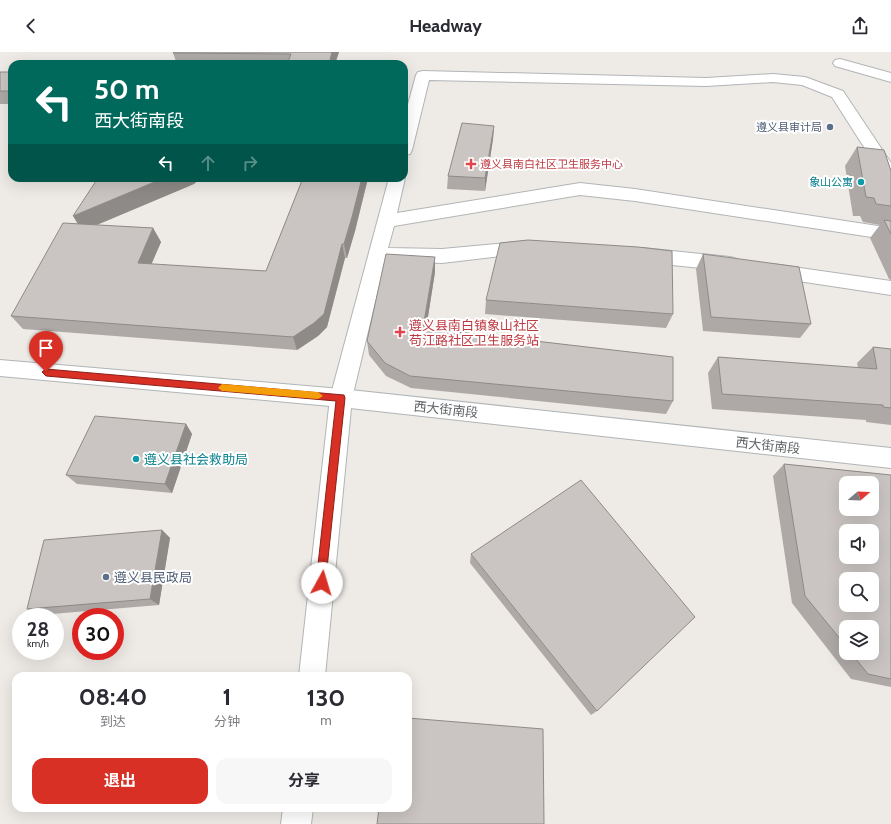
<!DOCTYPE html>
<html lang="zh">
<head>
<meta charset="utf-8">
<style>
	:root { --surface:#fff; --page:#f7f7f7; --text:#2b2b33; --muted:#7c7c81; --accent:#d93025 }
	body { margin:0; font-family:Cabin,"Noto Sans SC",sans-serif; background:var(--page); color:var(--text); height:100vh; display:flex; flex-direction:column; font-size:15px; white-space:nowrap }
	* { box-sizing:border-box; margin:0 }
	p { font-size:13px; color:var(--muted) }
	.icon { flex:none; width:22px; height:22px; fill:none; stroke:currentColor; stroke-width:2; stroke-linecap:round; stroke-linejoin:round }
	.map { position:relative; flex:1; overflow:hidden }
	.side { position:absolute; left:12px; top:620px; width:400px; height:140px; display:flex; flex-direction:column; background:var(--surface); border-radius:12px; box-shadow:0 4px 16px #0002 }
	.side>* { flex:none }
	.hud { position:absolute; left:8px; top:8px; width:400px; height:122px; border-radius:12px; box-shadow:0 4px 16px #0002; background:#00695c; color:#fff; overflow:hidden }
	.needle { width:26px; rotate:71deg }
	.buttons { position:absolute; left:839px; top:424px; display:grid; gap:8px }
	.buttons a { display:grid; place-items:center; width:40px; height:40px; border-radius:8px; background:var(--surface); box-shadow:0 4px 16px #0002; font-size:20px }
	.speed { position:absolute; left:12px; top:556px; display:flex; gap:8px; font-size:20px; font-weight:700; text-align:center }
	.speed>* { display:grid; place-content:center; width:52px; height:52px; border-radius:50%; background:var(--surface); box-shadow:0 4px 16px #0002; line-height:1 }
	.speed small { font-size:10px; font-weight:400 }
	.speed .limit { border:6px solid #d22; background:#fff; color:#111 }
	.pin { position:absolute; display:grid; place-items:center; width:34px; height:34px; color:#fff; margin:-41px -17px; border-radius:50% 50% 50% 0; rotate:-45deg; box-shadow:0 0 4px #0007 }
	.pin .icon { rotate:45deg }
	.me { position:absolute; width:44px; margin:-22px; rotate:6deg; stroke-linejoin:round; filter:drop-shadow(0 0 3px #0008) }
	.turn { display:flex; align-items:center; gap:14px; height:84px; padding:0 20px; font-size:18px }
	.turn .icon { width:52px; height:52px; stroke-width:2.5 }
	.turn b { display:block; font-size:28px; line-height:34px }
	.lanes { display:flex; align-items:center; height:38px; padding:0 20px; background:#0003; justify-content:center; gap:20px; direction:ltr }
	.lanes .off { opacity:.35 }
	.eta { display:flex; justify-content:space-evenly; align-items:center; height:68px; text-align:center }
	.eta b { font-size:24px; font-weight:700; line-height:28px }
	.action { display:flex; gap:8px; margin-top:auto; padding:8px 20px }
	.action a { flex:1; height:46px; border-radius:12px; background:var(--accent); color:#fff; font-size:16px; font-weight:700; line-height:46px; text-align:center }
	.action a+a { background:var(--page); color:var(--text) }
	header { display:flex; justify-content:space-between; align-items:center; height:52px; padding:0 20px; background:var(--surface); font-size:18px; font-weight:700 }
	.map>svg:first-child { display:block }
	.lines { fill:none; stroke-linecap:round; stroke-linejoin:round }
	.minor-casing { stroke:#b1b5b7; stroke-width:2 }
	.secondary-casing { stroke:#b0b5b7; stroke-width:2 }
	.minor { fill:#fff; fill-rule:evenodd }
	.secondary { fill:#fff; fill-rule:evenodd }
	.wall { fill:#aea9a7; fill-rule:evenodd }
	.shaded-wall { fill:#8d8a88 }
	.building { fill:#cac5c2; stroke:#8d8a88; fill-rule:evenodd }
	.route { fill:#d93025; stroke:#8d1f18 }
	.slow { fill:#f59e0b }
	.service-dot { fill:#5c6f8a; stroke:#fff; stroke-width:1.5 }
	.health-dot { fill:#e0444e; stroke:#fff; stroke-width:1.5 }
	.culture-dot { fill:#0f9aa8; stroke:#fff; stroke-width:1.5 }
	.labels { text-anchor:middle; dominant-baseline:central; stroke-width:4; stroke-linejoin:round; paint-order:stroke }
	.far-service-label { font-size:11px; fill:#4e5e75; stroke:#fff; text-anchor:end }
	.far-health-label { font-size:11px; fill:#be3a42; stroke:#fff; text-anchor:start }
	.far-culture-label { font-size:11px; fill:#0d838f; stroke:#fff; text-anchor:end }
	.health-label { font-size:13px; fill:#be3a42; stroke:#fff; text-anchor:start }
	.street-label { font-size:13px; fill:#5e6365; stroke:#fff }
	.culture-label { font-size:13px; fill:#0d838f; stroke:#fff; text-anchor:start }
	.service-label { font-size:13px; fill:#4e5e75; stroke:#fff; text-anchor:start }
</style>
</head>
<body>
<header><svg class="icon" aria-label="back" viewBox="0 0 24 24"><path d="M15 5l-7 7 7 7"/></svg>Headway<svg class="icon" aria-label="share" viewBox="0 0 24 24"><path d="M12 15V3M7 8l5-5 5 5M5 13v7h14v-7"/></svg></header>
<div class="map">
<svg width="891" height="772" viewBox="0 0 891 772">
	<rect width="100%" height="100%" fill="#eeeae6"/>
	<g class="lines">
		<defs>
			<path id="minor" d="M840,7L891,21V30L835,14L833,11L835,8Z
				M423,19L706,26L773,22L805,25L843,39L891,111V129L885,128L832,45L802,33L773,30L706,34L429,28L412,98L410,102L404,103V67L416,23L418,20Z
				M404,124L405,126L397,161L580,131L635,137L891,176V188L635,149L580,143L394,174L388,196L442,197L528,189L534,190L537,195L534,200L528,201L442,211L385,209L352,346L325,624H299L330,346L389,126H404Z
				M643,196L730,205L737,207L739,212L737,217L730,219L643,210L637,208L634,203L637,198Z
				M772,212L891,229V243L765,224L763,219L765,214Z
				M283,756H313L311,772H281Z"/>
			<path id="secondary" d="M0,308L341,337L891,396V416L341,355L0,324Z"/>
		</defs>
		<!-- minor casing -->
		<use href="#minor" class="minor-casing"/>
		<!-- secondary casing -->
		<use href="#secondary" class="secondary-casing"/>
		<!-- minor -->
		<use href="#minor" class="minor"/>
		<!-- secondary -->
		<use href="#secondary" class="secondary"/>
	</g>
	<!-- wall -->
	<path class="wall" d="M339,0L335,12H177L173,1Z
		M0,20H12V52H0Z
		M494,74L493,87L485,139L447,137L448,124Z
		M857,95L891,119V228L889,227L870,186L880,173L863,170L860,164H853L845,114Z
		M303,126H368L355,179L347,206H345L327,275L318,284L297,298L23,277L11,264L78,172L194,132L97,173L153,176L161,190L151,212L266,219Z
		M703,202L811,272L800,286L703,279L696,217Z
		M435,220L426,277L673,349L666,362L411,336L386,324L369,303L367,289Z
		M486,248L673,262L666,276L485,262Z
		M873,295L891,297V373L866,370V368L712,357L708,321L718,305L858,316L857,311Z
		M186,372L192,382L172,441L77,432L66,423Z
		M784,412L891,423V635L851,627L792,551L773,424ZM846,575L872,601H846Z
		M162,478L170,486L159,553L40,563L27,557Z
		M471,502L597,659L591,663L470,511Z"/>
	<!-- shaded-wall -->
	<path class="shaded-wall" d="M332,0H339L335,12H329Z
		M494,74L493,87L485,139V126Z
		M164,126H201L194,132L82,179L73,164Z
		M362,126H368L355,179L347,206L344,192Z
		M153,176L161,190L146,225L138,211Z
		M342,192L345,206L327,275L318,284L297,298L293,285Z
		M435,205V220L424,290L423,276Z
		M186,372L192,382L172,441L165,432Z
		M162,478L170,486L159,553L150,547Z"/>
	<!-- building -->
	<path class="building" d="M174,0H332L329,12H287L291,2L173,1Z
		M0,20H12V39H0Z
		M462,71L494,74L485,126L448,124Z
		M857,95L884,98L891,119V154L876,152L874,146L866,145Z
		M98,126H164L73,164Z
		M303,126H362L352,165L344,192H342L324,262L314,271L293,285L11,264L63,171L153,176L138,211L266,219Z
		M884,168L891,169V182Z
		M528,188L638,195L672,199L673,262L486,248L500,191Z
		M386,202L435,205L423,276L673,305V349L410,324L385,311L367,289Z
		M703,202L799,215L811,272L711,265Z
		M873,295L891,297V356L883,355V353L722,342L718,305L877,317Z
		M95,364L186,372L165,432L66,423Z
		M784,412L891,423V627L868,622L851,601H872V575H846V594L805,544ZM846,431H872V457H846ZM846,479H872V505H846ZM846,527H872V553H846Z
		M581,428L695,565L597,659L471,502Z
		M162,478L150,547L27,557L44,488Z
		M408,666L543,677L544,772H377L379,756H408Z"/>
	<!-- route -->
	<path class="route" d="M46,317L344,343L345,346L325,535L322,536L318,535L316,531L336,349L46,324L42,320Z"/>
	<!-- slow -->
	<path class="slow" d="M222,332L318,340L323,344L318,347L222,339L218,336Z"/>
	<!-- markers -->
	<g class="service-dot">
		<circle cx="830" cy="75" r="4"/>
		<circle cx="106" cy="525" r="4"/>
	</g>
	<g class="health-dot">
		<path d="M469 106h4v4h4v4h-4v4h-4v-4h-4v-4h4z"/>
		<path d="M398 274h4v4h4v4h-4v4h-4v-4h-4v-4h4z"/>
	</g>
	<g class="culture-dot">
		<circle cx="861" cy="130" r="4"/>
		<circle cx="136" cy="407" r="4"/>
	</g>
	<g class="labels">
		<!-- far-service labels -->
		<g class="far-service-label">
			<text x="822" y="75">遵义县审计局</text>
		</g>
		<!-- far-health labels -->
		<g class="far-health-label">
			<text x="480" y="112">遵义县南白社区卫生服务中心</text>
		</g>
		<!-- far-culture labels -->
		<g class="far-culture-label">
			<text x="853" y="130">象山公寓</text>
		</g>
		<!-- health labels -->
		<g class="health-label">
			<text x="409" y="273">遵义县南白镇象山社区<tspan x="409" dy="15">苟江路社区卫生服务站</tspan></text>
		</g>
		<!-- street labels -->
		<g class="street-label">
			<text transform="translate(446 357) rotate(6)">西大街南段</text>
			<text transform="translate(768 393) rotate(6)">西大街南段</text>
		</g>
		<!-- culture labels -->
		<g class="culture-label">
			<text x="144" y="407">遵义县社会救助局</text>
		</g>
		<!-- service labels -->
		<g class="service-label">
			<text x="114" y="525">遵义县民政局</text>
		</g>
	</g>
</svg>
<div class="buttons">
<a><svg class="needle" viewBox="-14 -14 28 28"><path d="M0-13l5 13h-10z" fill="#e53935"/><path d="M0 13l5-13h-10z" fill="#7c7c81"/></svg></a>
<a><svg class="icon" aria-label="sound" viewBox="0 0 24 24"><path d="M4 9h4l5-4v14l-5-4H4zM17 9q2 3 0 6"/></svg></a>
<a><svg class="icon" aria-label="search" viewBox="0 0 24 24"><circle cx="10" cy="10" r="6"/><path d="M15 15l6 6"/></svg></a>
<a><svg class="icon" aria-label="layers" viewBox="0 0 24 24"><path d="M12 4l9 5-9 5-9-5zM3 14l9 5 9-5"/></svg></a>
</div>
<div class="speed"><div>28<small>km/h</small></div><div class="limit">30</div></div>
<div class="pin" style="left:46px;top:320px;background:#d93025"><svg class="icon" aria-label="arrive" viewBox="0 0 24 24"><path d="M6 21V4h12l-3 4 3 4H6"/></svg></div>
<svg class="me" style="left:322px;top:531px" viewBox="-20 -20 40 40"><circle r="19" fill="#fff"/><path d="M0-13L10 11 0 6-10 11z" fill="#d93025"/></svg>
<div class="hud">
<div class="turn"><svg class="icon" aria-label="left" viewBox="0 0 24 24"><path d="M17 20v-9H6M10 6l-5 5 5 5"/></svg><div><b>50 m</b>西大街南段</div></div>
<div class="lanes"><svg class="icon" aria-label="left" viewBox="0 0 24 24"><path d="M17 20v-9H6M10 6l-5 5 5 5"/></svg><svg class="icon off" aria-label="ahead" viewBox="0 0 24 24"><path d="M12 20V5M6 11l6-6 6 6"/></svg><svg class="icon off" aria-label="right" viewBox="0 0 24 24"><path d="M7 20v-9h11M14 6l5 5-5 5"/></svg></div>
</div>
<section class="side">
<div class="eta">
<div><b>08:40</b><p>到达</p></div>
<div><b>1</b><p>分钟</p></div>
<div><b>130</b><p>m</p></div>
</div>
<div class="action"><a>退出</a><a>分享</a></div>
</section>
</div>
</body>
</html>
